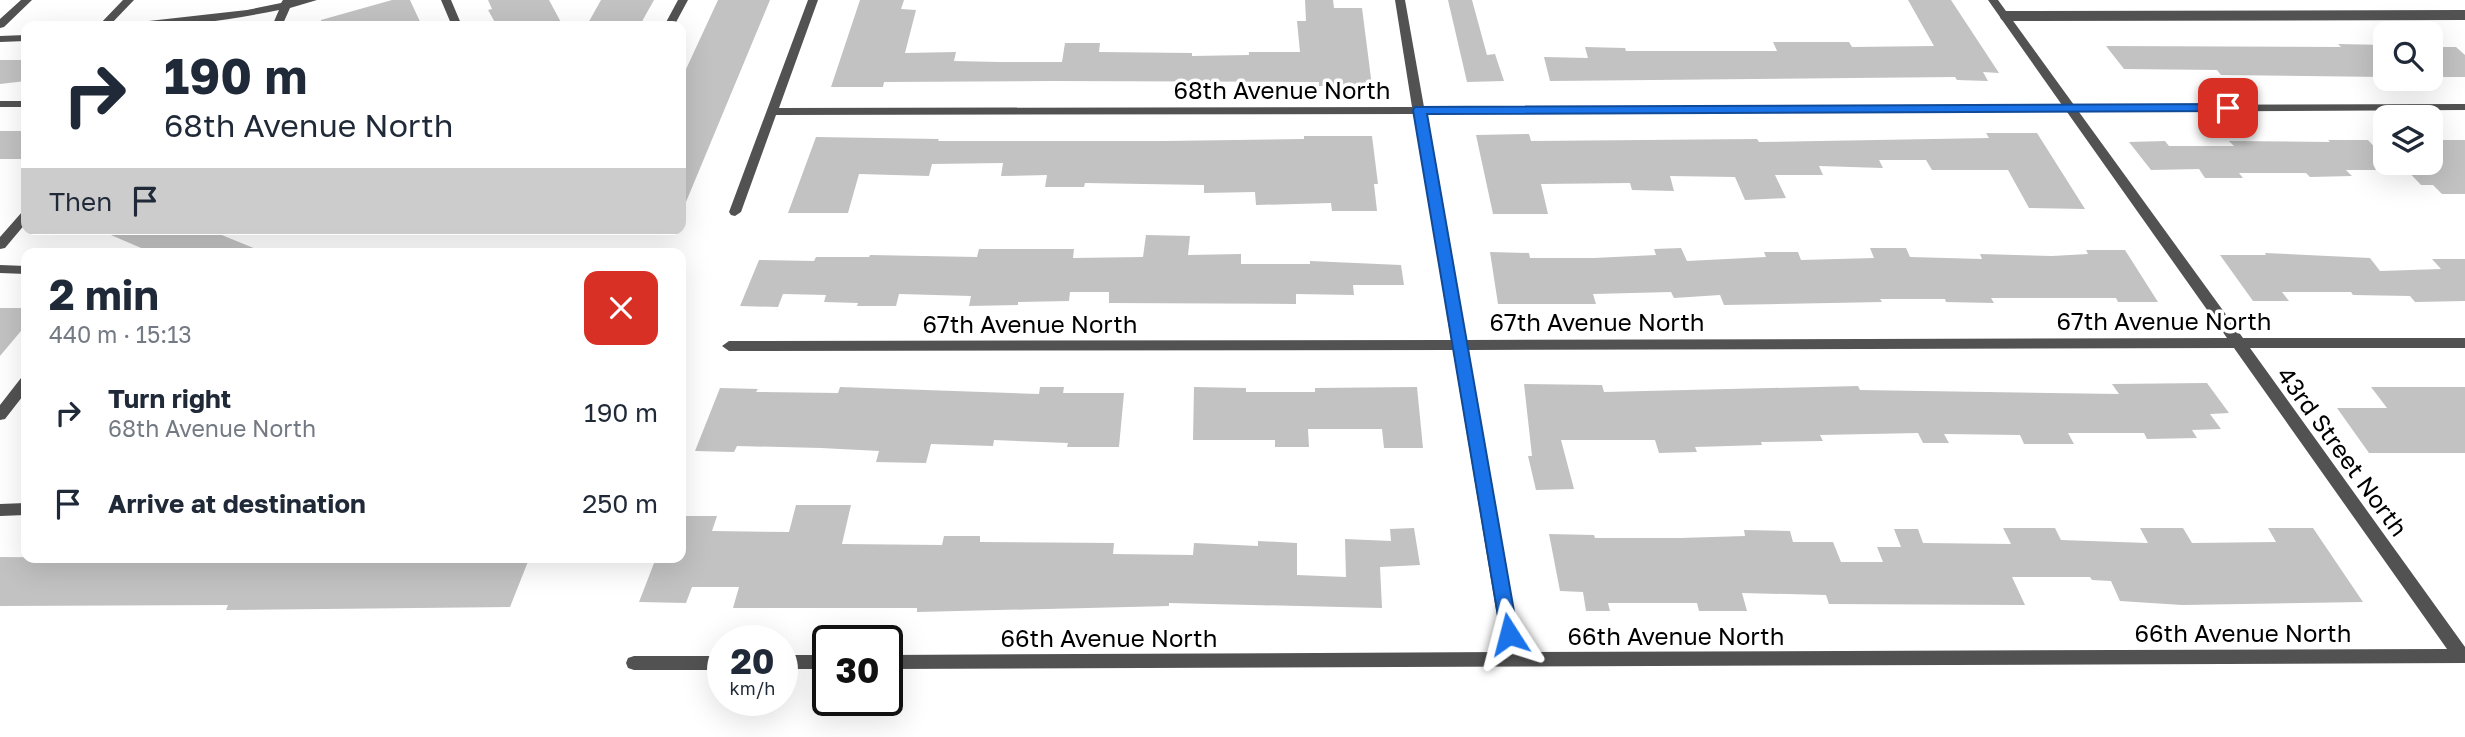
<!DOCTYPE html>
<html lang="en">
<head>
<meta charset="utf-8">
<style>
	:root { --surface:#fff; --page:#f2f2f3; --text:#1f2937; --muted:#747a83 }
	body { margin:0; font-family:"Golos Text",sans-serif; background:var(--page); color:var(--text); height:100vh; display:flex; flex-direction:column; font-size:26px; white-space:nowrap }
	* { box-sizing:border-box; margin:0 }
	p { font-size:23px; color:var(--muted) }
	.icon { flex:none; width:38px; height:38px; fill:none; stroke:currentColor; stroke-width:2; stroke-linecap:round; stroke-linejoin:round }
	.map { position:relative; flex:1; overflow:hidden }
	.sheet { position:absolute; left:21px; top:248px; width:665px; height:315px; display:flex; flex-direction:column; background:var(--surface); border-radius:14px; box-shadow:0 7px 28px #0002 }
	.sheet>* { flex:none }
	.banner { position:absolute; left:21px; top:21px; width:665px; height:214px; border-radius:14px; box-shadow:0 7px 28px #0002; background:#fff; color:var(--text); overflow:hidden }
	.tools { position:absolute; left:2373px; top:21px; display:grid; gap:14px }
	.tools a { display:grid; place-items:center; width:70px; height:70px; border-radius:14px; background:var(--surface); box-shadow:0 7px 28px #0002; font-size:35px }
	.speed { position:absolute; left:707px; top:625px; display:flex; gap:14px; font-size:35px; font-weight:700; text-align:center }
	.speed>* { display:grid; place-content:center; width:91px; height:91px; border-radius:50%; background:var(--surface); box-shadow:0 7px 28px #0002; line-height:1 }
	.speed small { font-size:18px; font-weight:400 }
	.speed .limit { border:4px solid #111; border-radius:10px; background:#fff; color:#111 }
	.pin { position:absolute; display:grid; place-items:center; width:60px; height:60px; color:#fff; margin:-30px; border-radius:14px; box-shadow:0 4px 10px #0006 }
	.me { position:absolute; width:77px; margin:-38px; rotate:351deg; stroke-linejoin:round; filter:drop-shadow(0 0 5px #0008) }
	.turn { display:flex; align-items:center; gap:24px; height:147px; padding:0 28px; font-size:32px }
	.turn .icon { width:91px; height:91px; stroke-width:2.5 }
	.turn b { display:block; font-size:49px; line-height:60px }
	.then { display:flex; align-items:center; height:66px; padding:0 28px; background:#0003; gap:14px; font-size:26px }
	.round { display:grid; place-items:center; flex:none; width:74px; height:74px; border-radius:14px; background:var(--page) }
	.summary { display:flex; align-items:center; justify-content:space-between; height:119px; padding:0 28px }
	h1 { font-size:42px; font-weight:700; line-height:52px }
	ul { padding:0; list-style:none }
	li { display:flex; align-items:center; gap:21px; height:91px; padding:0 28px }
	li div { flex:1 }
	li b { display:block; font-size:26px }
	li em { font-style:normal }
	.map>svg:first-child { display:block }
	.building { fill:#c2c2c2 }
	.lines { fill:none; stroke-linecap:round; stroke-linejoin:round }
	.lane { stroke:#525252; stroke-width:10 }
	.street { fill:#525252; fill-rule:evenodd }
	.route { fill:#1a73e8; stroke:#114b97; stroke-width:2 }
	.labels { text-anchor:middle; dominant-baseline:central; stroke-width:7; stroke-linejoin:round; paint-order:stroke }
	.street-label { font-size:24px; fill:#000; stroke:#fff }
</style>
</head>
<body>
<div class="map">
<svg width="2465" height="737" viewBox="0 0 2465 737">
	<rect width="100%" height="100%" fill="#fff"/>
	<!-- building -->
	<path class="building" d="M392,0H410L422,26H321V20Z
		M488,0H549L563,26H497L488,10L492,9Z
		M601,0H654L640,25H587Z
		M718,0H770L681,214V80Z
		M860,0H904L901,9L916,10L905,53L956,52L954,61L1000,62H1062L1065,43H1100L1099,52L1192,53V56L1249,55V52H1300L1297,21H1306L1305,0H1333L1334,8H1362L1372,86H1319V82L1051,81L884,82L883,87H831Z
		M1448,0H1472L1487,55L1495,54L1504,81L1467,82Z
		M1908,0H1951L1999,73L1983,72L1988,81L1957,80L1955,77L1550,81L1544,57L1588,58L1585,47L1625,48L1626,51H1777L1773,42H1849L1852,47L1934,46Z
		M2338,44L2385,45V77L2221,75L2217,70L2124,69L2106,46L2341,47Z
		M2431,47H2456L2465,55V77H2431Z
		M0,60H26V81L0,84Z
		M0,131H26V159H0Z
		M1986,133H2037L2085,209L2029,208L2008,170H1932L1926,160H1879L1883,168L1819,166L1823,175H1775L1786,198L1745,200L1735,177L1670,176L1674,191L1632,190L1630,183L1541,184L1548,214H1493L1476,135L1529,134L1531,141L1757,139L1759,142L1989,138Z
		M1304,136H1372L1378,184H1374L1377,211H1332L1331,203L1256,205L1255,192L1204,193V185L1085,183L1084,187H1045L1047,175L1001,176L1003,163L932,164L929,176L859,174L848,213H788L816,137L939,139L938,141H1164L1304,139Z
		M2328,140H2368L2385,158V163H2389L2396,170H2346L2352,176L2310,177L2306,173H2239L2243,178H2205L2199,169L2151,170L2129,142L2165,141L2169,146H2234L2229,141L2330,142Z
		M2431,140H2465V194H2442L2433,185H2421L2400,163H2431Z
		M97,229H207L266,253L155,254Z
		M1146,235L1190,236L1188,255L1241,254V264H1310V261L1401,265L1404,285H1353L1354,295L1296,294V304L1109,303V292H1070L1069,301L1018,302V305L969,306L971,296L899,294L896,306H857L858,303L824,302L826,295L783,294L778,307L740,306L759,260L814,261L816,257H869L870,255L977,257L979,249H1074L1073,258L1143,257Z
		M1681,248L1687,261L1766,257L1764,252H1798L1801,260L1874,258L1870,248H1906L1910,257L1982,259L1980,254L2052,256L2088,254L2086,250H2125L2158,302H2118L2116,298H1991L1994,303L1946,302L1945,299H1880L1882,302L1724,305L1720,295L1674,298L1671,292L1593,294L1596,304H1498L1490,252L1529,253L1530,258H1594L1656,255L1654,249Z
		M2265,253L2370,258L2380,271L2441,269L2432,259H2465V301L2415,302L2410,296L2353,295L2351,292H2282L2289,301H2253L2220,255H2266Z
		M0,308H26V325L0,356Z
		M2207,383L2229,413L2210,414L2221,429L2192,430L2197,438L2147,439L2144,433H2068L2074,444H2024L2020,435L1944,434L1949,443H1923L1918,433L1820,435L1823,441L1761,442L1762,445L1695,447L1697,452L1659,453L1655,440H1561L1574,489L1536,490L1528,456H1532L1524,384L1602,385L1604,392L1858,386L1860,390L2119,394L2112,384Z
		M840,387L1039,394L1040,387H1064L1063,393H1124L1119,447H1067L1068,443L994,440L993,446L931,444L926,463L876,462L879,451L821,448L737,446L734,452L695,451L720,388L758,389L756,392L838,393Z
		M1194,387L1246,388V392H1315V388L1417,387L1423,448H1384L1382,429H1308L1309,447H1275V440H1193Z
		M2371,387H2465V453H2369L2337,408H2387Z
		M796,505H851L842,544L942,545L944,536H980V542L1114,543L1113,554L1193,555L1194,543L1258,546V541L1297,543V575L1346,577L1345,539L1391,541L1390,529L1414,528L1420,565L1380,567L1382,608L1169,603V606L917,612V608H733L739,587H692L686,603L639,602L656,558H681V516H717L712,531L789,532Z
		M2003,528H2055L2061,540L2148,543L2140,528H2183L2192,543L2276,542L2268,528H2313L2363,602L2182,605L2120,601L2111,581L2092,580L2090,577H2012L2025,605L1829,604L1826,595L1742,593L1747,611H1699L1697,603H1608L1610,611H1586L1583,592L1560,591L1549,534L1594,535L1595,538H1680L1745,536L1744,530L1790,531L1793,542H1833L1841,562H1883L1877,547H1901L1894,529H1918L1923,543L2011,544Z
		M0,557L407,560L406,562L529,559L510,607L226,610L228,605L0,606Z"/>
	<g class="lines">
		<!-- lane -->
		<path class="lane" d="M2005,16L2465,15"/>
		<!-- street -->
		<path class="street" d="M21,0H32L4,27L0,28V19Z
			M123,0H134L109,26H98Z
			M283,0H317L290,8L282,26H272L279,10C229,20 176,28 126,26L131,23L247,10L281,3Z
			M441,0H451L462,26H452Z
			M678,0H688L674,26H664Z
			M808,0H818L779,108L1412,107L1395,0H1405L1424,107L2062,105L1988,0H1998L2074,105L2465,104V110L2079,112L2243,338H2465V348H2250L2465,647V663L887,669V655L1503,652L1453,350L729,351L722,346L729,341L1451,340L1414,114L776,115L741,212L735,216L731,215L729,212ZM2067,112L2227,338L1465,340L1425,114ZM2234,348L2447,649L1520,652L1467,350Z
			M26,35V41L0,42V36Z
			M0,101H26V107H0Z
			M26,211V223L5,248L0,249V237L22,212Z
			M0,265L26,266V274L0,273Z
			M26,377V392L5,419L0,420V405L21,378Z
			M26,503V515L0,516V504Z
			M782,655H828V669H782Z
			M634,656H723V670H634L628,668L626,663L628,658Z"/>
	</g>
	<!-- route -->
	<path class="route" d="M2228,104L2233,105V111L1427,114L1518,634L1515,640L1509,642L1502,640L1413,110L1415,107Z"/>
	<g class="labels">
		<!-- street labels -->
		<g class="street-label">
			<text x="1282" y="89">68th Avenue North</text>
			<text x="2164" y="320">67th Avenue North</text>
			<text x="1597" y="321">67th Avenue North</text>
			<text x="1030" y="323">67th Avenue North</text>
			<text transform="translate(2343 451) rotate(54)">43rd Street North</text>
			<text x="2243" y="632">66th Avenue North</text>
			<text x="1676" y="635">66th Avenue North</text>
			<text x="1109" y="637">66th Avenue North</text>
		</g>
	</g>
</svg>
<div class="tools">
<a><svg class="icon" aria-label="search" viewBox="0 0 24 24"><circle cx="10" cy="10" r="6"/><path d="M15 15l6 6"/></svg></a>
<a><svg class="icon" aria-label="layers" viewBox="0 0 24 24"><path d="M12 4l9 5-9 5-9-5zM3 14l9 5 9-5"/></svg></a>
</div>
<div class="speed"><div>20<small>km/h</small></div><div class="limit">30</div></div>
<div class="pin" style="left:2228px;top:108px;background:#d93025"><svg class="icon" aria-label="arrive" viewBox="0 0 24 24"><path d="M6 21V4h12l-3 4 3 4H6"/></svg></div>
<svg class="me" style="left:1509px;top:634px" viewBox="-20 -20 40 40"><path d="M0-17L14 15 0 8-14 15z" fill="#1a73e8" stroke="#fff" stroke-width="4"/></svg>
<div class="banner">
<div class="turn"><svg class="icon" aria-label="right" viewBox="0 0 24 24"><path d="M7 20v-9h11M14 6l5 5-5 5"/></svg><div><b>190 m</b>68th Avenue North</div></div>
<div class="then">Then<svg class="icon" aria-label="arrive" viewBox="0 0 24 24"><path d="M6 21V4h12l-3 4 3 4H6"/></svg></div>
</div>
<section class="sheet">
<div class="summary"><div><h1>2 min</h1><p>440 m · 15:13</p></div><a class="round" style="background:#d93025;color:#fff"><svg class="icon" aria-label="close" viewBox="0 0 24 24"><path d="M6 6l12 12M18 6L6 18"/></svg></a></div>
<ul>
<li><svg class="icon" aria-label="right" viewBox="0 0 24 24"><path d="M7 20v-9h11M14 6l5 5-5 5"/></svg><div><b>Turn right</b><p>68th Avenue North</p></div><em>190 m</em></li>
<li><svg class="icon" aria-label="arrive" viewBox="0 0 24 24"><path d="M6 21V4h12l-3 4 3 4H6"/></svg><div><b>Arrive at destination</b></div><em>250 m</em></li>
</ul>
</section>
</div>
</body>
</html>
